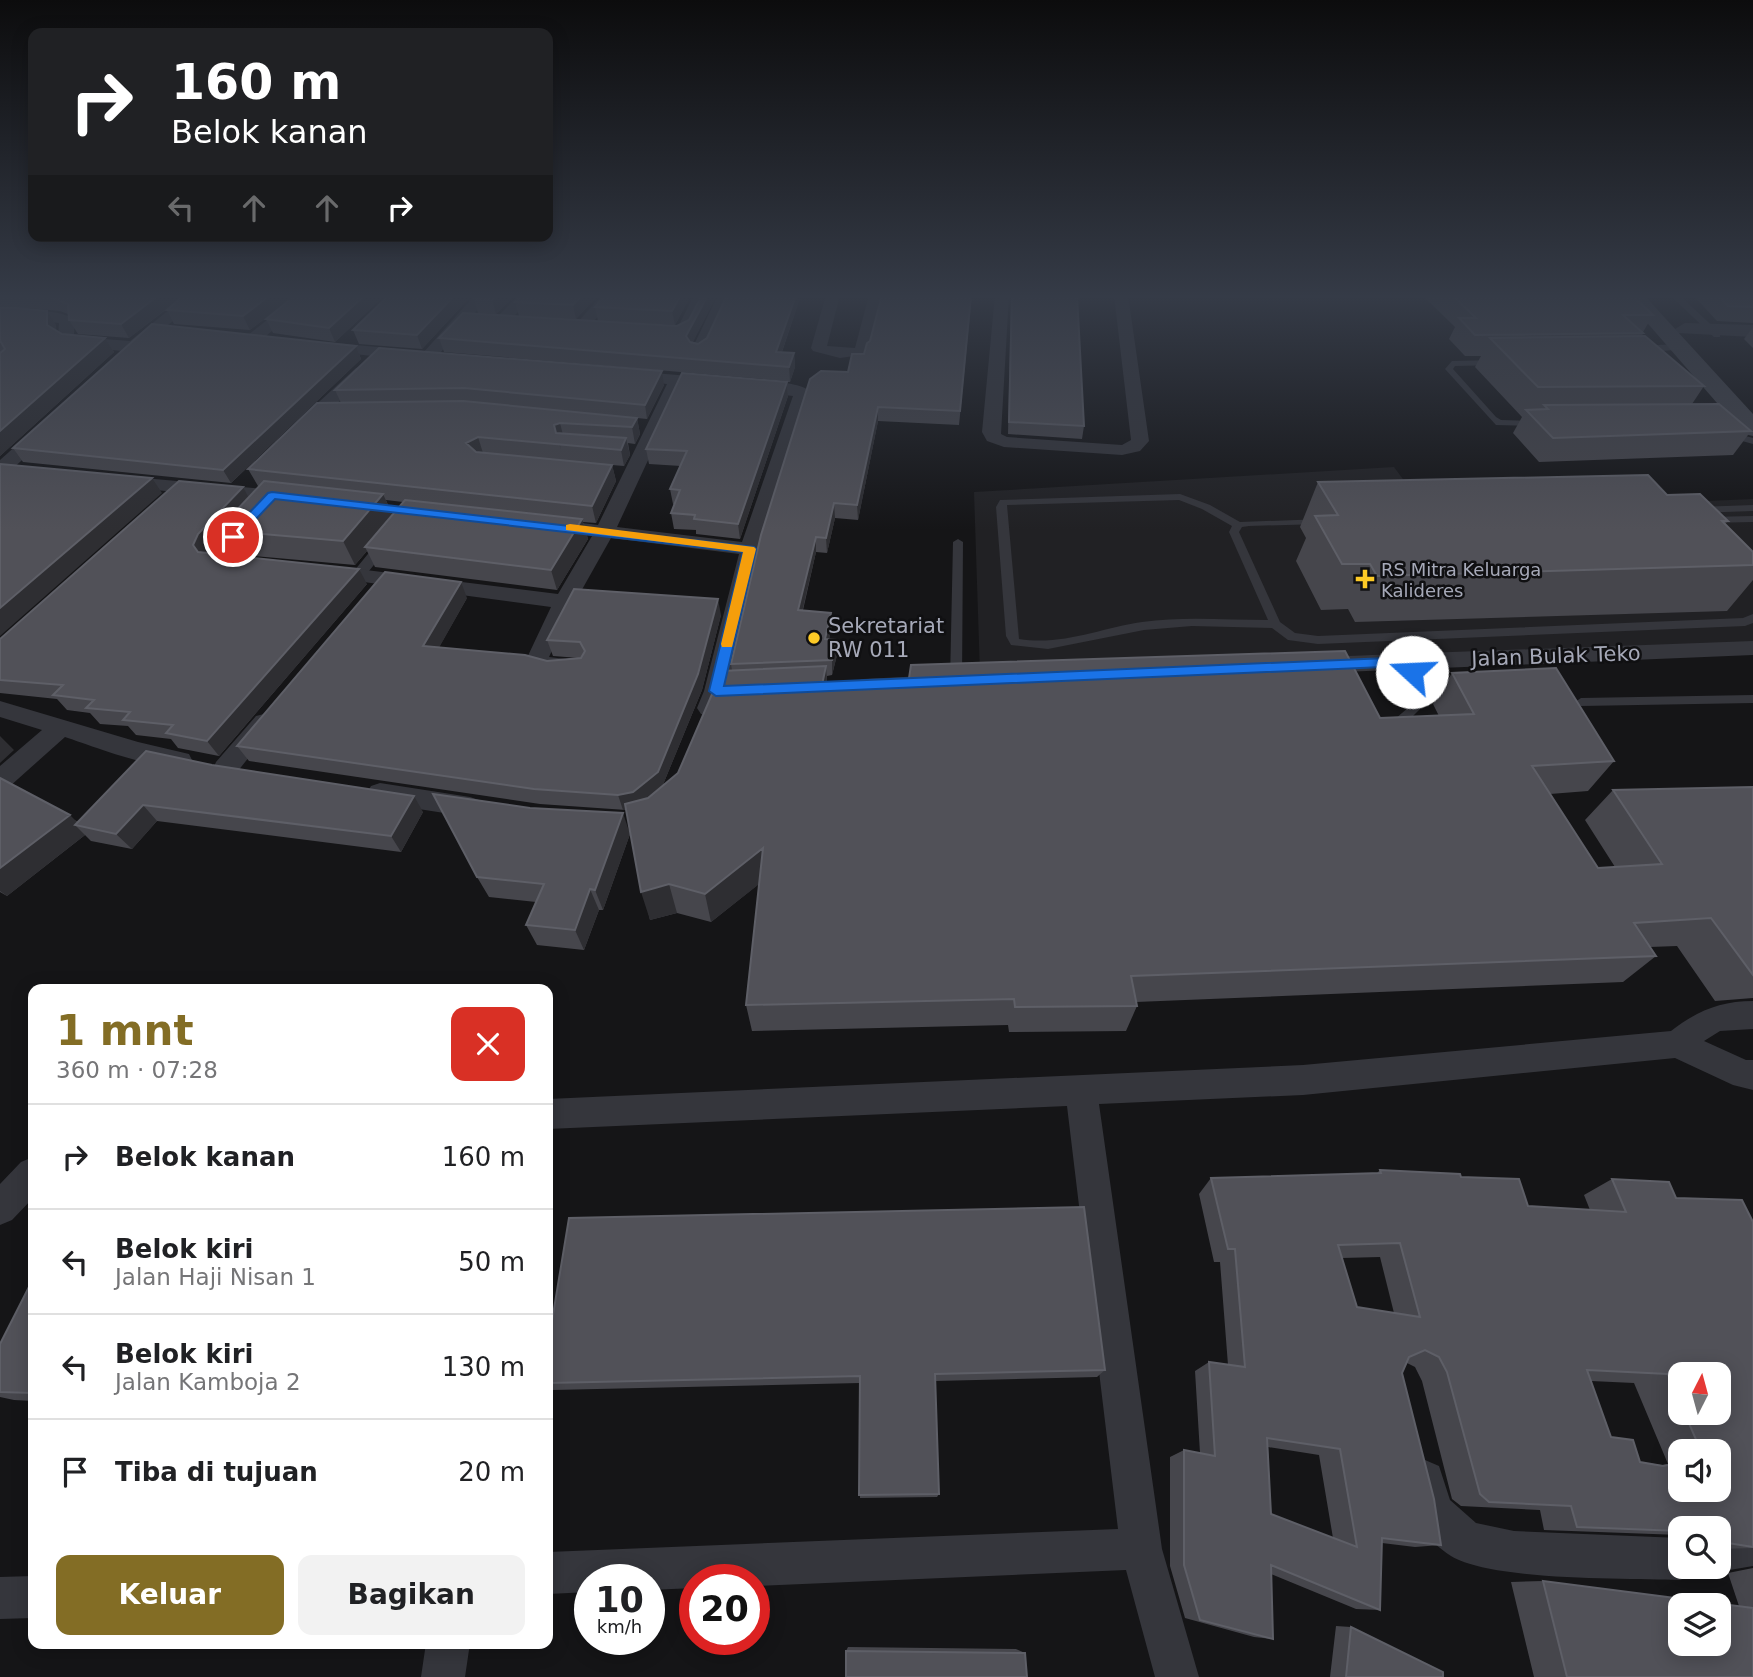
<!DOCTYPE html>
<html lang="id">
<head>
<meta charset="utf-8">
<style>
	:root { --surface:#fff; --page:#f2f2f2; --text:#202124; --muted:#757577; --line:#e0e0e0; --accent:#836d25 }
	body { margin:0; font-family:"DejaVu Sans",sans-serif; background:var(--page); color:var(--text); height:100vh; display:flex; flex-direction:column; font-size:26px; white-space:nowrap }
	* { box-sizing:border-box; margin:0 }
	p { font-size:23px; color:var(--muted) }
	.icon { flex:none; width:38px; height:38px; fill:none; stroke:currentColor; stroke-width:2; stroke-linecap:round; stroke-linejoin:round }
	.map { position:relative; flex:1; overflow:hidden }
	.side { position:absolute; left:28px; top:984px; width:525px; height:665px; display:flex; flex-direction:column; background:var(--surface); border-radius:14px; box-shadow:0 4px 18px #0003 }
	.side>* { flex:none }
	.top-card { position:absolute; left:28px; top:28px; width:525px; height:214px; border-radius:14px; box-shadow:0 4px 18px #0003; background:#202124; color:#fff; overflow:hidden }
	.needle { width:46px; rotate:6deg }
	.tools { position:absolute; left:1668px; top:1362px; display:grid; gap:14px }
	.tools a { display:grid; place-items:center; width:63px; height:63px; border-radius:14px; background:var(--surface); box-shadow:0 4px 18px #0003; font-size:35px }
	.speed { position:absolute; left:574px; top:1564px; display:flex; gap:14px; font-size:35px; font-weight:700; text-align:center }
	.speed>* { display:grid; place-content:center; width:91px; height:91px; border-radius:50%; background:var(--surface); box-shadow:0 4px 18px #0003; line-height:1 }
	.speed small { font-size:18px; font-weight:400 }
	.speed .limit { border:10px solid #d22; background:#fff; color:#111 }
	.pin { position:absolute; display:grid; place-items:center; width:60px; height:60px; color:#fff; margin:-30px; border:4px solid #fff; border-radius:50%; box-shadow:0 2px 7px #0007 }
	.me { position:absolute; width:77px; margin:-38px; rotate:290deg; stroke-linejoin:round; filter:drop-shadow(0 0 5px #0008) }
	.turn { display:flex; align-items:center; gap:24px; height:147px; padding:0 28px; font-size:32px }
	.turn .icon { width:91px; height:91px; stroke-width:2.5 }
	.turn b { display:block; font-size:49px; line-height:60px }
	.lanes { display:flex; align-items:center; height:66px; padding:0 28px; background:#0003; justify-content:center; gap:35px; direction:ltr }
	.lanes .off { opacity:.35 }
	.round { display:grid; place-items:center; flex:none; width:74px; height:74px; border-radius:14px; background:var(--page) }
	.headline { display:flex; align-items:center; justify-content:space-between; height:119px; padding:0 28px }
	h1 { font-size:42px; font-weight:800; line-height:52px; color:var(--accent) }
	.button { display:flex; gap:14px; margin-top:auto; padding:14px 28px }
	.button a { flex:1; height:80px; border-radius:14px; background:var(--accent); color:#fff; font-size:28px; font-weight:800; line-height:80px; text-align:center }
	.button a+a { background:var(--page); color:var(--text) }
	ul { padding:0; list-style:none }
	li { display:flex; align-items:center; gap:21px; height:105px; padding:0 28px; border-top:2px solid var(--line) }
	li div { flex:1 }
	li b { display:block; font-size:26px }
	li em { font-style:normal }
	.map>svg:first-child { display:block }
	.built { fill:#212124 }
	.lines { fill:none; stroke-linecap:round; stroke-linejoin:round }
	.service { fill:#35363c; fill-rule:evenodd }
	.pedestrian { fill:#35363c; fill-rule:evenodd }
	.minor { fill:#35363c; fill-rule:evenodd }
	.tertiary { fill:#35363c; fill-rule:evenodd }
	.secondary { fill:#43454c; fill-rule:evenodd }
	.wall { fill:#46464c; fill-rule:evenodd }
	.shaded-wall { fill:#2e2e32 }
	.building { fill:#515158; stroke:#5e5f67; stroke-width:2; fill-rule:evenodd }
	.route { fill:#1a73e8; stroke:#114b97; stroke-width:2 }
	.slow { fill:#f59e0b }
	.poi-dot { fill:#fdca26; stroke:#101012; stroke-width:2.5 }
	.labels { text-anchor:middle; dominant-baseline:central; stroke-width:5; stroke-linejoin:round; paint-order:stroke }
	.far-poi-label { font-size:18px; fill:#a6a9b8; stroke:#101012; text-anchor:start }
	.poi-label { font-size:21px; fill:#a6a9b8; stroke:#101012; text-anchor:start }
	.street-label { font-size:21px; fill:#a6a9b8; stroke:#101012 }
</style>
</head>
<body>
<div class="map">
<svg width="1753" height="1677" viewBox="0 0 1753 1677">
	<rect width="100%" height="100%" fill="#151517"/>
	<!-- built -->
	<path class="built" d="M1394,467L1428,513L1753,499V645L1305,657L980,674L974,492Z"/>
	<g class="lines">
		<!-- service -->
		<path class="service" d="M1670,295H1679L1720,333V337H1714Z
			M1682,344L1686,347L1685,349C1669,351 1656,349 1644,359L1640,356L1642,350L1657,345Z
			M1501,360L1502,362L1498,365L1455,366L1453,369L1496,417L1501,420L1536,421L1541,424L1539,426L1496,425L1445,369L1452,361Z
			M1727,431L1753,438V444L1724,436V432Z
			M1180,494L1210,505L1240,522L1324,519V523L1320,524L1249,526L1242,527L1239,532L1280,622L1295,633L1318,636L1743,618L1753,614V623L1745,626L1318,644L1288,640L1272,628L1192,626L1144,630L1048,649L1011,645L1006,636L996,507L1000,500ZM1179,500L1202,509L1232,526L1229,532L1268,620C1226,620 1184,616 1142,622C1101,628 1062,646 1019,639L1007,505Z
			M1753,505V511L1697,513L1692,510L1697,507Z
			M1753,516V522L1708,523L1703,520L1708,517Z
			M958,539L963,542L962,681L956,685L950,681L953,542Z
			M1411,657L1417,661L1421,708L1398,731L1393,733L1387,728L1388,725L1409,707L1405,661Z
			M1753,695V703L1581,706L1575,702L1581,698Z"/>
		<!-- pedestrian -->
		<path class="pedestrian" d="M386,537L393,541L391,544L364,577H354L351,574L354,571L381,538Z"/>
		<!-- minor -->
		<path class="minor" d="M188,295H204L138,350L132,352L73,346L58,337L59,323L25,319L0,321V311C18,310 61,308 75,320L74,335L77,337L130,341Z
			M299,295H315L260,341H248L246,338L248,335Z
			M475,295H490L435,359H423L421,356L423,353Z
			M519,295H535L507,323H497L494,320Z
			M602,295H617L586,330H576L573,327L576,324Z
			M694,295H708L689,333L678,338L654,335L651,332L654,329L678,327Z
			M718,295H732L707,351L699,356L693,354L691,351Z
			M826,295H840L827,346L855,348L869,295H883L868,354L840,358L813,351L811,348Z
			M995,295H1009L1001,434L1007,437L1122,445L1131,440L1114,295H1128L1149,441L1140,451L1122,455L1004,447L987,441L982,432Z
			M325,342L408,350L416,355L408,360L319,350L317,347Z
			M362,366L370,371L368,374L309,430H297L294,426L297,422L356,368Z
			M628,371L715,378L723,383L715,388L683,385L617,527L742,542L793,396L753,391L745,386C753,378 800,382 808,390L809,396L760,549L728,691L717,714L709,716L701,714L697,708L704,691L739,554L611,538L575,602L549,657L574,660L577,665L574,670C559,675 534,677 525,662L551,607L326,577L319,575L316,571L319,567L326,565L558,594L592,536L550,531L540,525L550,519L598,525L667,384L622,379L620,376Z
			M43,426L52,431L49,435L7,474L0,476V460L37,427Z
			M122,476L286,491L295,497L286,503L115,486L113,482L115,478Z
			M250,513L260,519L226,556L250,560L253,564L250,568L243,570L208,565L204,557L207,553L243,515Z
			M1753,641V655L1318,673L1310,670L1307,665L1310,660L1318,657Z
			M944,675L952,677L955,683L952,689L863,695L855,693L851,687L855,681L863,679Z
			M0,701L138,742L189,754L192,760L189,766C164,774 92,746 65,737L9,787L0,789V766L42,730L0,717Z
			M264,714L272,716L276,722L272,728L234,776L225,778L216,776L213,769L216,762L256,716Z
			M380,783L470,797L479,800L483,807L479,814L470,817L380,803L371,800L367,793L371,786Z
			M1753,1001V1029L1720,1031L1704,1041L1746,1060H1753V1090L1733,1085L1675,1058L1303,1095L1099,1104L1162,1549L1199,1677H1155L1126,1570L754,1586V1580H695V1588L649,1590V1580H590V1592L548,1594V1552L1118,1529L1067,1106L548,1129V1099L1303,1065L1671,1031C1697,1011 1720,1001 1753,1001Z
			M33,1157V1198L12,1220L0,1225V1184L21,1162Z
			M1425,1460L1439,1466L1450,1500L1476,1523L1514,1531L1680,1538V1566H1698L1695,1574L1680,1580C1628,1578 1492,1581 1451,1556C1434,1545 1416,1527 1412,1507C1408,1491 1404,1482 1411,1466Z
			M1753,1524V1566L1718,1572L1705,1566H1718V1530Z
			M33,1576V1618L0,1619V1577Z
			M426,1643H470L465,1677H421Z"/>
		<!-- tertiary -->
		<path class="tertiary" d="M1685,323L1753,325V337L1678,333L1675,329Z"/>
		<!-- secondary -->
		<path class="secondary" d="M1623,295H1644L1753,414V436L1744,434Z"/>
	</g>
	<!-- wall -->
	<path class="wall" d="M0,295H295L250,330L174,324L167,310L176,302L129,338L78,334L69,320L68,314L60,311L28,308H20L56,325V330L62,334L105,338L114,352L0,456Z
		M296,295H385L335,342L273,333L266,319Z
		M389,295H472L422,349L359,344L353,330Z
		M477,295H515L496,314L478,313L474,299Z
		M598,295L576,319L519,316L515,302Z
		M605,295H691L675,325L598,321L595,307Z
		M702,295H717L692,343L698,344L707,338L727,295H801L782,352L794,353L795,367L790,382H787L788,396L740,539L696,534V530L674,529L671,513L674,505L673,504L670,489L681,466L649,464L646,449L787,381L444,352L439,338L677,326L689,320Z
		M972,295L959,425L878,421L858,520L835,518L827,553L816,552L803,610L832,628L829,639L837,655L832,675L827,676V685L1380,718L1439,716L1433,704L1452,673L1614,761L1588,791L1550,794L1598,868L1615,867L1585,820L1613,790L1753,787V998L1715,1001L1677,946L1650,947L1656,956L1623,982L1136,1002L1137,1006L1126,1031L1009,1032L1008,1025L752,1031L746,1005L760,883L711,922L677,913L650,920L626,810L540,804L249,761L237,746L467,598L439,647L547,661L579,658L553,656L547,640L721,615L702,690L662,787L678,773L732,670L731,664L848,372L864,354Z
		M1011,295H1077L1084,426L1082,439L1008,434Z
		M1422,295H1632L1653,315L1643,332V333L1642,336L1704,386L1692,404L1751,431L1733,455L1539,462L1513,433L1522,417L1475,367L1481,356H1465L1449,339L1455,327Z
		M1693,295H1753V323L1717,321Z
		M1753,327V348L1744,339Z
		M356,346L361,359L231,483L23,462L13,448Z
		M664,385L647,419L637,418L640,434L635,444L628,443L630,455L624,466L612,465L616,481L596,523L583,522L588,539L557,590L375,567L367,551L355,565L232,554L221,535L208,549L206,553L367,584L219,756L178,748L171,739L136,735L128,726L100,724L90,713L67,710L57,699L0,693V639L249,497L259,486H258L248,469L341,403L335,390ZM386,500L403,502L392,515Z
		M1318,482L1667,495L1728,521L1725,524L1753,552V580L1727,611L1355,622L1348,609L1321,610L1296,561L1306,538L1300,527Z
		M146,751L423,812L401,852L157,821L132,849L91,841L85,835L7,896L0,892V778L78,822Z
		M630,834L603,910H599L584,950L537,945L526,925L536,902L489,897L477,877Z
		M1380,1170L1461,1177L1528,1206L1590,1210L1584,1195L1612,1179L1753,1222V1548L1718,1549V1528H1680V1535L1544,1530L1540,1510L1461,1506L1452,1499L1422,1381L1415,1367L1407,1363L1402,1373L1441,1545L1415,1547L1382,1543L1380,1610L1356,1609L1271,1574L1273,1639L1254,1637L1185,1618L1170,1566V1457L1184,1450L1200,1453L1195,1371L1209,1362L1228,1365L1220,1262H1214L1199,1194L1211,1178L1377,1173ZM1380,1257L1394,1313L1357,1307L1342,1258ZM1680,1374L1718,1412H1680ZM1591,1381L1634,1383L1668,1464L1662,1465L1640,1462L1611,1437ZM1268,1447L1319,1455L1333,1538L1271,1514ZM1680,1451H1718L1680,1489Z
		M33,1279V1401L14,1400L0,1397V1344Z
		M548,1345L1105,1370L1097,1377L935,1381L939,1494L937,1497L860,1498V1383L553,1390L548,1387Z
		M1753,1568V1677H1534L1511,1582L1543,1581L1739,1606L1728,1573Z
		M1336,1626L1351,1627L1443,1677H1330Z
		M848,1647L1016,1649L1025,1653L846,1651Z"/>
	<!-- shaded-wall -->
	<path class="shaded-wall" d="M159,295H184L129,338L121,324Z
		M270,295H295L250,330L243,316Z
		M365,295H385L335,342L329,328Z
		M455,295H472L422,349L417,335Z
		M497,295H515L496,314L492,300Z
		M582,295H598L576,319L573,305Z
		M681,295H691L675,325L672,311Z
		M708,295H717L689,350L686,336Z
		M796,295H801L777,366L776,352Z
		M47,311L56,325L57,339L47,325Z
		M105,338L114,352L0,456V431Z
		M356,346L361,359L231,483L223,470Z
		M794,353L795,367L790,382L789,367Z
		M662,371L664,385L647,419L645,405Z
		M787,382L788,396L740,539L738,524Z
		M878,407V421L858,520L857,505Z
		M637,418L640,434L635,444L632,427Z
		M560,423L564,439L559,441L561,450L554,425Z
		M478,437L483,453L472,460L466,443Z
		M626,438L630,455L624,466L621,450Z
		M612,465L616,481L596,523L592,506Z
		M152,478L162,493L0,636V608Z
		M243,487L251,502L218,530L221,535L208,549L203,560L193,545L198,534Z
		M383,494L394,518L365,547L367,551L355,565L343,541Z
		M834,503L835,518L827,553L826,538Z
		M582,519L588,539L557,590L551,570Z
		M816,537V552L799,625L798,610Z
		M359,569L367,584L219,756L207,741Z
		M461,582L467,598L431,662L423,646Z
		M718,599L721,615L702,690L662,787L638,808L623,810L618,795Z
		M831,613L832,628L825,654V639Z
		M836,640L837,655L832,675V660Z
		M826,666L828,697L822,685Z
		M0,736L14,750L0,763Z
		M414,796L423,812L401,852L391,836Z
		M143,805L157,821L132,849L116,834Z
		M623,813L630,834L603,910L595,890Z
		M70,815L82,827L75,825L85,835L7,896L0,891V868Z
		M763,848L768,877L711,922L705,894Z
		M669,884L677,913L650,920L641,892Z
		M590,889L599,910L584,950L575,930Z"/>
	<!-- building -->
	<path class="building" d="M34,295H159L121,324L69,320L68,304L51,297Z
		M184,295H270L243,316L167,310Z
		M296,295H365L329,328L266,319Z
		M389,295H455L417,335L353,330Z
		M477,295H497L492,300L474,299Z
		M521,295H582L573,305L515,302Z
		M605,295H681L672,311L595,307Z
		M702,295H708L686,336L690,342L698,344L707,338L727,295H796L776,352L794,353L789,367L439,338L463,313L677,326L689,320Z
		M882,295H971L960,411L878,407L857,505L834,503L826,538L816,537L798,610L831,613L825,639L836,640L832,660L731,664L761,535L810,379L821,371L848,372L852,354H864L867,343L870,341Z
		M1012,295H1077L1084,426L1009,422Z
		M1452,295H1632L1653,315H1623L1643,333L1475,335L1459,318H1476Z
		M1717,295H1753V307L1728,306Z
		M0,308H16L47,311V325L62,334L105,338L0,431V353L5,349L1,342H0Z
		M152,324L356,346L223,470L13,448Z
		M1645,336L1704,386L1538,387L1490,338Z
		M379,348L662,371L645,405L464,388L335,390Z
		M682,373L787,382L738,524L694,519L695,515L671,513L680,490L670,489L687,451L646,449Z
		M463,401L637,418L632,427L560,423L554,425L556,433L626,438L621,450L478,437L466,443L476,452L612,465L592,506L248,469L317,403Z
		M1719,404L1751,431L1553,438L1526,410L1548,409L1544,405Z
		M0,464L152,478L0,608Z
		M1648,475L1667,495L1700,494L1728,521H1722L1753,552V565L1377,576L1370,564H1342L1315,516L1338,515L1318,482Z
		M179,481L243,487L198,534L193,545L198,552L359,569L207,741L166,733L173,725L123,720L130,712L86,708L94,700L53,695L63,685L0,680V639Z
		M264,481L383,494L343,541L218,530Z
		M405,500L582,519L551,570L365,547Z
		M385,572L461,582L423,646L525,655L547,661L581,658L585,651L580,642L547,640L574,589L718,599L698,674L658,772L633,792L618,795L534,789L237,746Z
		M1345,651L1380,718L1474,714L1452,673L1556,668L1614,761L1532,766L1598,868L1662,864L1613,790L1753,787V975L1711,918L1634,923L1656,956L1131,976L1137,1006L1015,1007L1014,999L746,1005L763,848L705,894L669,884L641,892L625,804L648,798L678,773L722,671L826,666L822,685H908L911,665Z
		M146,751L212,765L414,796L391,836L143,805L116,834L75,825Z
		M0,778L70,815L0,868Z
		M433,794L530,808L623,813L595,890L590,889L575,930L526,925L544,884L477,877Z
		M1380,1170L1460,1174L1461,1177L1519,1179L1528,1206L1626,1212L1612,1179L1669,1182L1676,1198L1742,1200L1753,1222V1547L1722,1542L1718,1533V1528H1680V1531L1577,1527L1571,1506L1489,1502L1480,1494L1447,1372L1439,1357L1425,1350L1409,1357L1402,1373L1434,1499L1441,1545L1382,1538L1380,1610L1271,1565L1273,1639L1200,1620L1184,1565V1450L1215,1456L1209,1362L1245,1367L1235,1249H1228L1211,1178L1381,1173ZM1400,1243L1420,1317L1357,1307L1338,1245ZM1587,1370L1668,1374L1680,1402V1374H1718V1412H1684L1701,1451H1718V1489H1680V1463L1663,1466L1640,1462L1633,1440L1611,1437ZM1267,1438L1340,1449L1357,1547L1271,1514Z
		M1084,1207L1105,1370L935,1374L939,1494L859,1495L860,1376L548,1383V1345L569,1218Z
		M33,1279V1393L0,1392V1344Z
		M1543,1581L1753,1608V1677H1567ZM1680,1605H1718V1643H1680Z
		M1351,1627L1443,1672V1677H1346Z
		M846,1651L1025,1653L1027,1677H846Z"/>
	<!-- sky -->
	<linearGradient id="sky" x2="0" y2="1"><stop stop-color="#0c0c0d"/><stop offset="0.56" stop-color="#353b47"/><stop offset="1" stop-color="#353b47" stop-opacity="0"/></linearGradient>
	<rect width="1753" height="530" fill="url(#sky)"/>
	<!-- route -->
	<path class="route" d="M272,492L754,547L756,549L724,686L1411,657L1418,661L1417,675H1407L1405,666L716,696L709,691L743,552L275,499L237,539H229V534L268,493Z"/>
	<!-- slow -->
	<path class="slow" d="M570,524L754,547L756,549L732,647H722L721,644L743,552L566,530V525Z"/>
	<!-- markers -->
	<g class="poi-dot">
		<path d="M1361.5 568.5h7v7h7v7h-7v7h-7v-7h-7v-7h7z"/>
		<circle cx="814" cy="638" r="7"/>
	</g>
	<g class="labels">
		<!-- far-poi labels -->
		<g class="far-poi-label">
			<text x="1381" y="569">RS Mitra Keluarga<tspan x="1381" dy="21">Kalideres</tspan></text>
		</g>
		<!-- poi labels -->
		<g class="poi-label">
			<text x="828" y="626">Sekretariat<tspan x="828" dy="24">RW 011</tspan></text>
		</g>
		<!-- street labels -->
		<g class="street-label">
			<text transform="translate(1556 656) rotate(-2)">Jalan Bulak Teko</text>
		</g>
	</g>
</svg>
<div class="tools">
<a><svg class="needle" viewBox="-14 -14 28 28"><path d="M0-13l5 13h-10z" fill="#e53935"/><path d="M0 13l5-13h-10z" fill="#757577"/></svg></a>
<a><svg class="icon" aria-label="sound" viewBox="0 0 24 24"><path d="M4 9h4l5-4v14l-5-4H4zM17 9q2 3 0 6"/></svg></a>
<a><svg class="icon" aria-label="search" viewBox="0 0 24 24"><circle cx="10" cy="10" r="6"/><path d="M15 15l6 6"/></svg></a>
<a><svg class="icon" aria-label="layers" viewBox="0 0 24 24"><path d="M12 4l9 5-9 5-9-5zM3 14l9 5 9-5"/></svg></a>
</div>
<div class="speed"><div>10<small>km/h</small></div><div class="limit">20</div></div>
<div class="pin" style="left:233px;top:537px;background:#d93025"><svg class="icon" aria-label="arrive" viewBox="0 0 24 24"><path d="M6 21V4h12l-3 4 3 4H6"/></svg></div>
<svg class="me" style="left:1412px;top:672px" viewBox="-20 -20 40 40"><circle r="19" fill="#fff"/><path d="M0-13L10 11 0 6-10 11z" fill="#1a73e8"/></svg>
<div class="top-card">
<div class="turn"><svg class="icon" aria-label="right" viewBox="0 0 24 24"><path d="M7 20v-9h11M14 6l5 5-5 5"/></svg><div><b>160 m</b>Belok kanan</div></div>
<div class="lanes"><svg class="icon off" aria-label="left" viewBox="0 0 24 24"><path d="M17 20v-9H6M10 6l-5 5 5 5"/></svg><svg class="icon off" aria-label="ahead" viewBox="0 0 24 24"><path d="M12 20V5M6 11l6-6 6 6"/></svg><svg class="icon off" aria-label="ahead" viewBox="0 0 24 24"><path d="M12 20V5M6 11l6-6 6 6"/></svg><svg class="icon" aria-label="right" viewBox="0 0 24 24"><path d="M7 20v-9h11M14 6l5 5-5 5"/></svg></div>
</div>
<section class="side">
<div class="headline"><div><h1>1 mnt</h1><p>360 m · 07:28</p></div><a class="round" style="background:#d93025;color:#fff"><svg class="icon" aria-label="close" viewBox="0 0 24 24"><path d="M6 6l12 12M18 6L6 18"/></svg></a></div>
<ul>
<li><svg class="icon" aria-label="right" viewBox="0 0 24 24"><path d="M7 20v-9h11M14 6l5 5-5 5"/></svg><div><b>Belok kanan</b></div><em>160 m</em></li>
<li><svg class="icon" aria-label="left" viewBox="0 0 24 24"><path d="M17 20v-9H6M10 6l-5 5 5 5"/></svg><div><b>Belok kiri</b><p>Jalan Haji Nisan 1</p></div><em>50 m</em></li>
<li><svg class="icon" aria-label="left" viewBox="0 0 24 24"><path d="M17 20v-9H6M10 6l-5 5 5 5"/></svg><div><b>Belok kiri</b><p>Jalan Kamboja 2</p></div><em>130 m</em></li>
<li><svg class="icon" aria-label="arrive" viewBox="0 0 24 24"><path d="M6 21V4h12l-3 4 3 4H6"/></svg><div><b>Tiba di tujuan</b></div><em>20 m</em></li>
</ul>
<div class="button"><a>Keluar</a><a>Bagikan</a></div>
</section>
</div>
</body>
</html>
